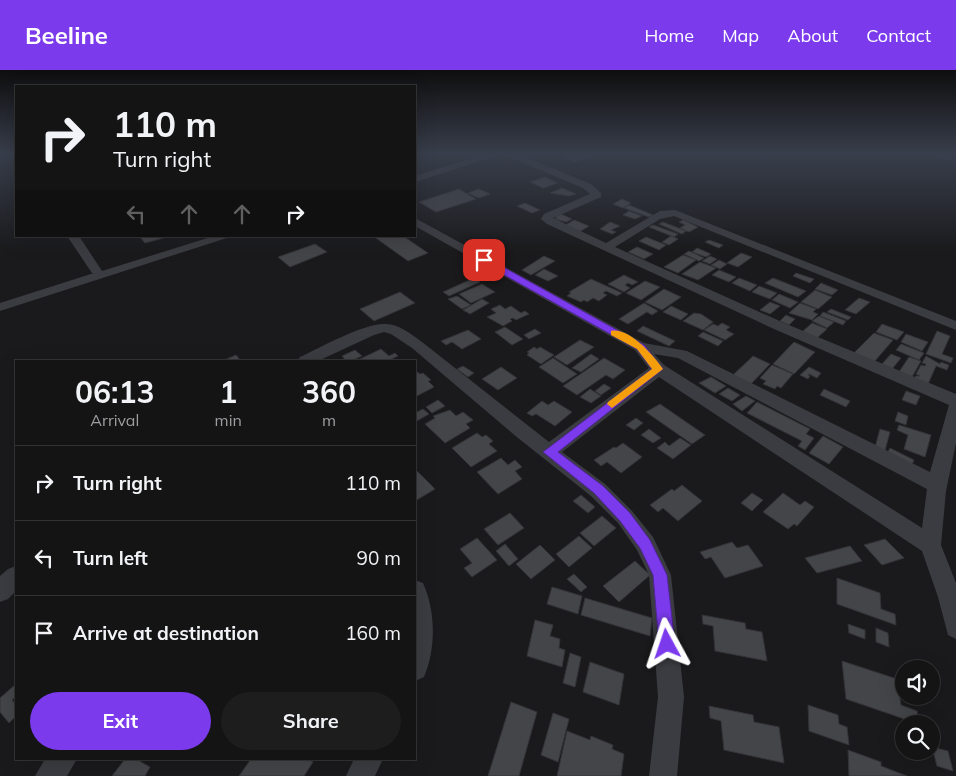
<!DOCTYPE html>
<html lang="en">
<head>
<meta charset="utf-8">
<style>
	:root { --surface:#141415; --page:#1d1d1e; --text:#f1f3f6; --muted:#9d9ea0; --line:#333334; --accent:#7c3aed }
	body { margin:0; font-family:Mulish,sans-serif; background:var(--page); color:var(--text); height:100vh; display:flex; flex-direction:column; font-size:19px; white-space:nowrap }
	* { box-sizing:border-box; margin:0 }
	p { font-size:16px; color:var(--muted) }
	.icon { flex:none; width:28px; height:28px; fill:none; stroke:currentColor; stroke-width:2; stroke-linecap:round; stroke-linejoin:round }
	.map { position:relative; flex:1; overflow:hidden }
	.panel { position:absolute; left:15px; top:290px; width:401px; height:400px; display:flex; flex-direction:column; background:var(--surface); border-radius:0px; box-shadow:0 5px 20px #0002,0 0 0 1px var(--line) }
	.panel>* { flex:none }
	.banner { position:absolute; left:15px; top:15px; width:401px; height:152px; border-radius:0px; box-shadow:0 5px 20px #0002,0 0 0 1px var(--line); background:#141415; color:var(--text); overflow:hidden }
	.tools { position:absolute; left:895px; top:590px; display:grid; gap:10px }
	.tools a { display:grid; place-items:center; width:45px; height:45px; border-radius:50%; background:var(--surface); box-shadow:0 5px 20px #0002,0 0 0 1px var(--line); font-size:25px }
	.pin { position:absolute; display:grid; place-items:center; width:42px; height:42px; color:#fff; margin:-21px; border-radius:10px; box-shadow:0 2px 8px #0006 }
	.me { position:absolute; width:55px; margin:-28px; rotate:355deg; stroke-linejoin:round; filter:drop-shadow(0 0 4px #0008) }
	.turn { display:flex; align-items:center; gap:18px; height:105px; padding:0 15px; font-size:22px }
	.turn .icon { width:65px; height:65px; stroke-width:2.5 }
	.turn b { display:block; font-size:35px; line-height:42px }
	.lanes { display:flex; align-items:center; height:48px; padding:0 15px; background:#0003; justify-content:center; gap:25px; direction:ltr }
	.lanes .off { opacity:.35 }
	.eta { display:flex; justify-content:space-evenly; align-items:center; height:85px; text-align:center }
	.eta b { font-size:30px; font-weight:700; line-height:35px }
	.cta { display:flex; gap:10px; margin-top:auto; padding:10px 15px }
	.cta a { flex:1; height:58px; border-radius:30px; background:var(--accent); color:#fff; font-size:20px; font-weight:700; line-height:58px; text-align:center }
	.cta a+a { background:var(--page); color:var(--text) }
	ul { padding:0; list-style:none }
	li { display:flex; align-items:center; gap:15px; height:75px; padding:0 15px; border-top:1px solid var(--line) }
	li div { flex:1 }
	li b { display:block; font-size:19px }
	li em { font-style:normal }
	header { display:flex; align-items:center; gap:30px; box-sizing:border-box; height:70px; padding:0 25px; background:var(--accent); color:#fff }
	header strong { font-size:24px }
	nav { display:flex; gap:28px; margin-inline-start:auto; font-size:18px }
	.map>svg:first-child { display:block }
	.building { fill:#444549; stroke:#343438 }
	.lines { fill:none; stroke-linecap:round; stroke-linejoin:round }
	.minor { fill:#3b3c41; fill-rule:evenodd }
	.route { fill:#7c3aed; stroke:#51269a }
	.slow { fill:#f59e0b }
</style>
</head>
<body>
<header>
<strong>Beeline</strong>
<nav><a>Home</a><a>Map</a><a>About</a><a>Contact</a></nav>
</header>
<div class="map">
<svg width="956" height="706" viewBox="0 0 956 706">
	<rect width="100%" height="100%" fill="#1a1a1c"/>
	<!-- building -->
	<path class="building" d="M574,83H600L575,92L562,87Z
		M920,83H934L952,87L950,90Z
		M545,107L558,113L543,118L530,112Z
		M562,118L576,124L569,126L550,123Z
		M459,119L476,129L436,142L419,132Z
		M479,119L490,124L479,128L468,123Z
		M622,129L631,133L623,138L613,134Z
		M525,133L540,140L532,143L517,136Z
		M629,135L653,145L649,147L624,138Z
		M629,141L642,146L635,149L623,145Z
		M561,144L572,149L566,152L555,149L557,148L555,147Z
		M574,150L589,156L579,162L564,156Z
		M683,150L698,157L689,162L680,158L685,155L679,152Z
		M610,152L620,156L611,160L616,162L612,164L600,159Z
		M663,152L686,161L682,164L659,154Z
		M653,155L678,164L674,167L649,157Z
		M143,166H166L167,167L145,173L140,167Z
		M373,166H403L428,183L408,191Z
		M671,166L678,169L669,175L662,172Z
		M646,167L666,175L659,180L639,171Z
		M709,170L723,175L719,178L705,172Z
		M315,174L327,182L290,197L278,187Z
		M637,177L653,184L644,189L628,182Z
		M697,178L711,184L706,187L692,182Z
		M689,181L704,188L699,191L684,184Z
		M741,183L752,187L738,197L727,193Z
		M683,185L696,190L678,203L664,197Z
		M544,186L555,191L531,205L522,200Z
		M710,186L717,189L710,194L702,191Z
		M719,190L727,194L720,199L711,195Z
		M700,192L716,198L698,210L682,204Z
		M544,199L558,206L548,211L535,205Z
		M719,200L736,207L729,212L712,205Z
		M796,203L814,209L810,213L793,206Z
		M624,205L638,212L632,215L628,213L625,215L630,218L624,222L608,214Z
		M474,208L480,212L449,226L443,222Z
		M739,208L757,215L750,221L732,213Z
		M773,208L806,221L798,227L765,213Z
		M591,209L622,223L617,226L606,221L603,223L607,225L599,231L593,228L587,232L584,230L581,232L567,226L571,223L569,222Z
		M645,211L660,217L641,230L626,223Z
		M821,213L838,220L832,225L815,219Z
		M482,214L495,222L471,233L459,224Z
		M759,216L777,223L770,229L752,222Z
		M664,219L681,227L662,240L645,232Z
		M815,220L832,227L818,239L801,232Z
		M400,222L415,233L374,251L360,239Z
		M779,224L798,232L790,238L772,230Z
		M457,226L471,235L462,239L448,229Z
		M859,228L870,232L856,244L845,240Z
		M482,229L489,233L470,244L463,240Z
		M770,232L780,236L770,244L760,240Z
		M644,233L658,241L652,245L647,242L628,254L619,249Z
		M800,233L816,239L813,242L818,244L812,250L789,243Z
		M500,235L505,239L511,236L521,243L525,241L529,244L516,250L513,248L510,249L512,251L503,256L487,247L496,243L491,239Z
		M671,236L688,244L681,250L663,242Z
		M831,239L851,247L848,250L827,242Z
		M823,242L846,251L843,255L820,246Z
		M694,243L701,244L713,252L703,260L683,251Z
		M786,245L795,249L789,255L780,251Z
		M819,246L834,252L827,258L812,251Z
		M722,253L730,257L726,260L734,264L725,270L704,260L713,254L718,256Z
		M812,253L827,259L817,268L802,262Z
		M882,254L904,262L897,270L876,262Z
		M643,256L675,271L669,276L637,261Z
		M505,257L523,269L512,275L495,262Z
		M535,259L541,263L529,269L524,265Z
		M468,260L481,269L462,279L452,272L446,275L441,271Z
		M937,261L950,266L942,284L953,288L951,293L926,284Z
		M703,262L723,271L718,276L698,266Z
		M874,263L893,270L874,292L854,283Z
		M906,264L928,272L922,281L901,272Z
		M580,270L594,277L567,295L554,287Z
		M794,272L815,282L794,304L773,294Z
		M901,274L924,283L919,290L896,280Z
		M534,277L537,279L540,277L554,285L541,294L527,285L529,283L527,282Z
		M381,279L389,286L395,283L398,286L387,291L358,290Z
		M355,280L362,286L351,291H346L342,286Z
		M591,284L599,289L581,302L572,298Z
		M891,284L901,288L892,299L882,294Z
		M236,285L241,291H222Z
		M753,286L770,294L750,315L732,306Z
		M926,286L940,294L941,292L949,295L947,300L936,296L928,314L914,308L916,306H920L916,304L921,295L925,296L926,294L922,293Z
		M909,287L921,291L912,307L899,302Z
		M553,288L577,304L563,313L539,297Z
		M604,288L625,300L613,309L606,305L577,325L563,316Z
		M772,295L793,304L781,318L777,316L775,319L763,314L766,311L760,308Z
		M463,296L474,303L468,307L457,299Z
		M501,297L517,308L498,320L482,309Z
		M809,297L821,303L817,308L809,304L808,305L810,306L808,309L800,305Z
		M416,301L420,304L423,303L431,310L428,311L434,317L415,327Z
		M711,307L726,316L715,323L699,313Z
		M604,314L611,318L601,325L595,321Z
		M728,318L740,325L732,331L719,324Z
		M590,319L601,326L591,333L580,327Z
		M824,319L850,331L846,337L820,325Z
		M906,321L920,326L916,335L902,330Z
		M746,326L755,331L742,341L733,334Z
		M438,330L445,336L432,343L426,337Z
		M542,331L548,335L554,331L572,342L555,356L536,344L532,346L527,343Z
		M757,332L810,359L806,364L814,368L805,380L798,376L802,371L747,343Z
		M660,334L705,365L692,374L646,342Z
		M423,339L429,344L417,351L415,343Z
		M450,340L456,346L463,342L473,350L466,354L470,358L445,373L425,354L435,348L433,346Z
		M898,342L908,346L906,355L895,351Z
		M636,348L643,353L634,360L626,355Z
		M899,355L931,365L925,387L904,379L908,365L897,360Z
		M649,359L661,368L653,373L641,365Z
		M880,359L890,362L884,384L874,381Z
		M477,363L482,367L486,365L493,371L489,374L497,381L471,397L452,378Z
		M823,366L843,377L829,394L809,383Z
		M680,368L691,375L673,389L657,378L665,372L669,376Z
		M623,373L642,387L621,403L607,392L601,396L594,390L614,377L616,378Z
		M890,378L914,390L910,399L885,387Z
		M501,388L508,395L515,390L522,397L515,401L522,409L498,424L477,402Z
		M415,399L435,419L415,431Z
		M682,415L702,431L678,451L663,438L658,442L650,435L672,419L674,421Z
		M752,423L763,430L752,441L741,433Z
		M783,423L800,435L805,431L814,437L797,456L794,454L788,459L763,442Z
		M581,425L595,437L588,443L573,431Z
		M510,443L524,458L498,475L484,459Z
		M602,446L616,458L594,476L580,463Z
		M579,466L592,478L569,497L556,484Z
		M477,468L497,490L472,507L464,498L472,493L460,479Z
		M885,469L904,488L882,495L864,475Z
		M732,472L737,478L748,475L763,496L725,508L711,487L705,489L700,482Z
		M505,474L518,489L509,496L496,481Z
		M540,475L555,490L531,509L516,494Z
		M850,476L862,491L817,503L805,488Z
		M635,491L650,505L619,532L603,516Z
		M574,504L587,517L581,522L567,509Z
		M837,508L880,523L881,539L895,544L896,555L837,534Z
		M552,517L582,526L578,544L547,534Z
		M585,528L652,548L650,566L581,545Z
		M702,545L745,553L746,559L762,562L767,591L715,581L713,556L703,554Z
		M535,550L553,555L550,566L560,569L559,578L565,580L562,597L527,586Z
		M848,554L865,560V569L849,563Z
		M876,558L888,563L889,577L876,572Z
		M570,583L581,587L575,617L563,613Z
		M842,591L897,609L901,635L917,641L919,654L846,629Z
		M590,592L624,604L619,635L583,622Z
		M16,614V627L12,630L16,635V646L9,653L0,642V628Z
		M511,632L537,642L519,706H488Z
		M808,635L838,645L839,654L847,657L849,675L809,661Z
		M709,636L753,645L754,652L779,657L784,693L724,680L721,651L710,648Z
		M553,643L569,649L558,692L541,685Z
		M567,661L590,670L591,666L613,675L612,679L624,684L621,706H557Z
		M932,677L948,681L953,701L937,696Z
		M848,680L881,692V696L907,706H849Z
		M125,689H136L150,697L145,706H112Z
		M251,689H307L313,692L304,706H239Z"/>
	<g class="lines">
		<!-- minor -->
		<path class="minor" d="M10,83H16V89L13,88Z
			M488,83H515L591,114L601,123V127L553,148L606,173L660,141L675,140L956,251V260L674,146L660,149L615,177L784,253L956,324V373L946,421L941,475L956,513V569L948,565L938,527L922,481L659,307L562,382L605,414L632,441L653,467L671,505L684,627L677,706H649L658,627L649,505L637,480L618,453L591,426L518,368L412,278L391,264L384,262L374,265L318,291H297L300,287C320,278 362,254 384,254C398,253 411,264 422,272L549,372L649,298L635,280L415,156V148L644,273L687,281L930,402L949,335L774,259L547,154L541,149L544,144L590,124L583,118L502,84L415,112V106ZM654,284L678,288L927,419L922,458L664,295Z
			M67,166H79L102,201L214,166H233L0,241V233L94,203H92Z
			M16,496V521L8,529L0,532V506L8,499Z
			M415,510L423,513C436,542 436,578 424,607L415,611Z
			M45,689H77L67,706H35Z
			M354,689H383L375,706H346Z"/>
	</g>
	<!-- sky -->
	<linearGradient id="sky" x2="0" y2="1"><stop stop-color="#0e0e0f"/><stop offset="0.46" stop-color="#383e4b"/><stop offset="1" stop-color="#383e4b" stop-opacity="0"/></linearGradient>
	<rect width="956" height="182" fill="url(#sky)"/>
	<!-- route -->
	<path class="route" d="M481,188H487L644,275L663,299L558,382L603,416L630,443L650,470L667,505L675,574L672,580L667,582L661,580L659,574L653,505L640,478L620,451L594,423L543,382L652,299L637,279L481,192Z"/>
	<!-- slow -->
	<path class="slow" d="M611,261C629,257 654,286 663,299L612,338L607,334L608,332L652,299L637,279L611,265Z"/>
</svg>
<div class="tools">
<a><svg class="icon" aria-label="sound" viewBox="0 0 24 24"><path d="M4 9h4l5-4v14l-5-4H4zM17 9q2 3 0 6"/></svg></a>
<a><svg class="icon" aria-label="search" viewBox="0 0 24 24"><circle cx="10" cy="10" r="6"/><path d="M15 15l6 6"/></svg></a>
</div>
<div class="pin" style="left:484px;top:190px;background:#d93025"><svg class="icon" aria-label="arrive" viewBox="0 0 24 24"><path d="M6 21V4h12l-3 4 3 4H6"/></svg></div>
<svg class="me" style="left:667px;top:574px" viewBox="-20 -20 40 40"><path d="M0-17L14 15 0 8-14 15z" fill="#7c3aed" stroke="#fff" stroke-width="4"/></svg>
<div class="banner">
<div class="turn"><svg class="icon" aria-label="right" viewBox="0 0 24 24"><path d="M7 20v-9h11M14 6l5 5-5 5"/></svg><div><b>110 m</b>Turn right</div></div>
<div class="lanes"><svg class="icon off" aria-label="left" viewBox="0 0 24 24"><path d="M17 20v-9H6M10 6l-5 5 5 5"/></svg><svg class="icon off" aria-label="ahead" viewBox="0 0 24 24"><path d="M12 20V5M6 11l6-6 6 6"/></svg><svg class="icon off" aria-label="ahead" viewBox="0 0 24 24"><path d="M12 20V5M6 11l6-6 6 6"/></svg><svg class="icon" aria-label="right" viewBox="0 0 24 24"><path d="M7 20v-9h11M14 6l5 5-5 5"/></svg></div>
</div>
<section class="panel">
<div class="eta">
<div><b>06:13</b><p>Arrival</p></div>
<div><b>1</b><p>min</p></div>
<div><b>360</b><p>m</p></div>
</div>
<ul>
<li><svg class="icon" aria-label="right" viewBox="0 0 24 24"><path d="M7 20v-9h11M14 6l5 5-5 5"/></svg><div><b>Turn right</b></div><em>110 m</em></li>
<li><svg class="icon" aria-label="left" viewBox="0 0 24 24"><path d="M17 20v-9H6M10 6l-5 5 5 5"/></svg><div><b>Turn left</b></div><em>90 m</em></li>
<li><svg class="icon" aria-label="arrive" viewBox="0 0 24 24"><path d="M6 21V4h12l-3 4 3 4H6"/></svg><div><b>Arrive at destination</b></div><em>160 m</em></li>
</ul>
<div class="cta"><a>Exit</a><a>Share</a></div>
</section>
</div>
</body>
</html>
